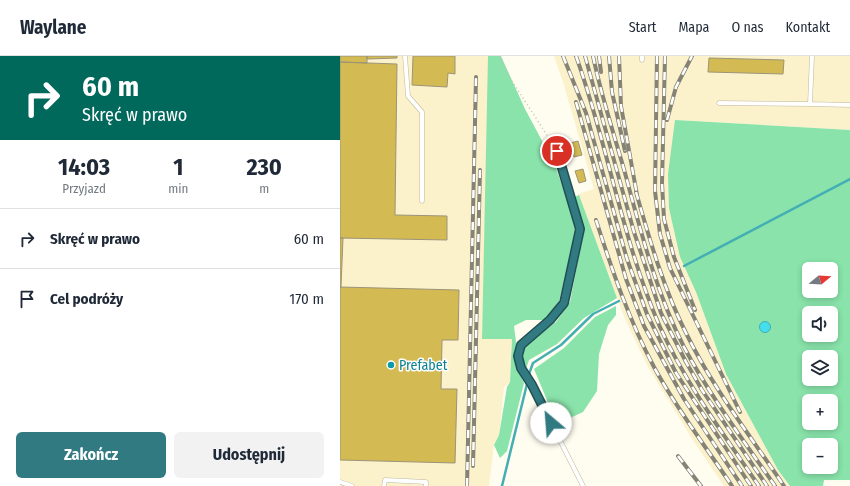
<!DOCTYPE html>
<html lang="pl">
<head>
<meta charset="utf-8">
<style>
	:root { --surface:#fff; --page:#f2f2f3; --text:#1f2937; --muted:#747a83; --line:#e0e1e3; --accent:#327a82 }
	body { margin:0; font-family:"Fira Sans Condensed",sans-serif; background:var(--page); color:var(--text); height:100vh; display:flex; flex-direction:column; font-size:15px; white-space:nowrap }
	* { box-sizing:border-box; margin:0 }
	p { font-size:13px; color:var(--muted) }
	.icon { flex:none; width:22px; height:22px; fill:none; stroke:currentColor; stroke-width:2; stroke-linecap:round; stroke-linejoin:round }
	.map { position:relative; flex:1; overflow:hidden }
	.side { display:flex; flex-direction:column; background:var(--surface); width:340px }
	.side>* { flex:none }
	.banner { background:#00695c; color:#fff; overflow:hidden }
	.needle { width:26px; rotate:72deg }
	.controls { position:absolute; left:462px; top:206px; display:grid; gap:8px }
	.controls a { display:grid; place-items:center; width:36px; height:36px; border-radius:6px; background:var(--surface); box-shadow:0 2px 6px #0003; font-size:20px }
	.pin { position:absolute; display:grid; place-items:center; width:34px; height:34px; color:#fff; margin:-17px; border:2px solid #fff; border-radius:50%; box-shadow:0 1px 4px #0007 }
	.me { position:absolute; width:44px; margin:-22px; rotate:333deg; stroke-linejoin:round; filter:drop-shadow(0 0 3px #0008) }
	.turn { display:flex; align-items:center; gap:14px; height:84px; padding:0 16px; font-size:18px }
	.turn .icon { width:52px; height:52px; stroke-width:2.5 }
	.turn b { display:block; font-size:28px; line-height:34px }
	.eta { display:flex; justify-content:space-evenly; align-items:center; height:68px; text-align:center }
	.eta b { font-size:24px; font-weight:700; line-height:28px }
	.action { display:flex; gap:8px; margin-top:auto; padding:8px 16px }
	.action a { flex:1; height:46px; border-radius:6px; background:var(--accent); color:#fff; font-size:16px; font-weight:700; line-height:46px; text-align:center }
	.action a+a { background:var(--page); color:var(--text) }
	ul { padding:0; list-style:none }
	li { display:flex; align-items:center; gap:12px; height:60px; padding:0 16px; border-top:1px solid var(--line) }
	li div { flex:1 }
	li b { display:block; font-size:15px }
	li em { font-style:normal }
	header { display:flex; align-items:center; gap:24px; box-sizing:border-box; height:56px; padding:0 20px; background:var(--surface); border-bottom:1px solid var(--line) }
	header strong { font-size:19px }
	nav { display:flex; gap:22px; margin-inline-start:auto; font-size:14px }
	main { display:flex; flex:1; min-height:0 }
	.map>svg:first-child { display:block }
	.built { fill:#fbf2cc }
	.green { fill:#89e3aa; fill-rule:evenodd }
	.water { fill:#45deed; stroke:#44aeb5 }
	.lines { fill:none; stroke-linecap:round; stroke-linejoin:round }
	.stream { stroke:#44aeb5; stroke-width:2.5 }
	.building { fill:#d4ba53; stroke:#9b9478 }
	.lane-casing { stroke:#bfb89b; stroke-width:5 }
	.path { stroke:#c2bfb3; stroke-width:1.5; stroke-dasharray:1 3; stroke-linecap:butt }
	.lane { stroke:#fff; stroke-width:4 }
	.rail-casing { stroke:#858276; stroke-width:4 }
	.rail { stroke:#fff; stroke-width:2.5; stroke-dasharray:8; stroke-linecap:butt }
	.route-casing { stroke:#204f54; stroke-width:10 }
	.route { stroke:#327a82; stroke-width:7 }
	.culture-dot { fill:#0f9aa8; stroke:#fff; stroke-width:1.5 }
	.labels { text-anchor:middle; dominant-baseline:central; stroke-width:3; stroke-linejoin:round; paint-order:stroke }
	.culture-label { font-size:14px; fill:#0d838f; stroke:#fff; text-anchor:start }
</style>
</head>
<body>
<header>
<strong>Waylane</strong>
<nav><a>Start</a><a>Mapa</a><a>O nas</a><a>Kontakt</a></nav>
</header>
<main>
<section class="side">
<div class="banner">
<div class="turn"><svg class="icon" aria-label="right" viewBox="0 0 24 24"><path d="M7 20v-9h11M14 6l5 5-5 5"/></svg><div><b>60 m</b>Skręć w prawo</div></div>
</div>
<div class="eta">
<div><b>14:03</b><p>Przyjazd</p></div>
<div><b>1</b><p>min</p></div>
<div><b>230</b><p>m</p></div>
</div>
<ul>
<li><svg class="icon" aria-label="right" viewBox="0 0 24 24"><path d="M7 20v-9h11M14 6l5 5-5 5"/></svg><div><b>Skręć w prawo</b></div><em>60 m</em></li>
<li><svg class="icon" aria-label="arrive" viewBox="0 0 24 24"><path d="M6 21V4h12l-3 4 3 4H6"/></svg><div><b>Cel podróży</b></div><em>170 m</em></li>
</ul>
<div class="action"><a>Zakończ</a><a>Udostępnij</a></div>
</section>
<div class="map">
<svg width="510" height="430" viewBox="0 0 510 430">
	<rect width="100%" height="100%" fill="#fffcf0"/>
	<!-- built -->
	<path class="built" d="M0,0H149L142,283H172L170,326L164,331L159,379L154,389L149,430H0Z
		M214,0H510V74L335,64L340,201L356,236L386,318L438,414L450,430H384L354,386L307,309L285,263L238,138L254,133L223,26Z"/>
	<!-- green -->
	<path class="green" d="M148,0H161L185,53L215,109L237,174L219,245L206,264H186L174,270L176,286V311L184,327L167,395L160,402L154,389L159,379L167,331L170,326L172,283H142Z
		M335,64L510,74V424H484L483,430H450L438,414L386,318L356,236L340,201L329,152L328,118ZM469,213H491V235H469ZM469,257H491V279H469ZM469,301H491V323H469ZM469,345H491V367H469ZM469,389H491V411H469Z
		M239,139L277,242L244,262L217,288L189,304L186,313L181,301L185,289L216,266L230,246L243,179L234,141Z
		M276,250V259L268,269L259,298L257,335L243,356L217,368L194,313L224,292L255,261Z"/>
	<!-- water -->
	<path class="water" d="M419.5 271a5.5 5.5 0 1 1 11 0a5.5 5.5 0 1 1-11 0Z"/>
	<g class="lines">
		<!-- stream -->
		<path class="stream" d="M344,210L510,123
			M189,318L193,307L221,289L253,258L279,245
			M162,430L187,328"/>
	</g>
	<!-- building -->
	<path class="building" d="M0,0H27V7L0,6Z
		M27,0H57V2L27,3Z
		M73,0H115V18L108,17L107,31L72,29Z
		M369,2L444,4L443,18L368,16Z
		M0,6L57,8L55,159L107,160V184L0,182Z
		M238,85L242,99L234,101L230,87Z
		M243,113L246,125L239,127L235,115Z
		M0,182H3L1,231H0Z
		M0,231L119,234L118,284H102L101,333H117L115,407L0,404Z"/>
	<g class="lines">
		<defs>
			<path id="lane" d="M65,0L68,40L82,56V145
				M472,0L470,48L510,49
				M302,4V0
				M379,47L470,48
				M217,95L241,173L223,247L210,264L181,289L178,300L181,312L192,329L243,430
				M0,426L12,430
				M44,430L45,424L86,426V430"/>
		</defs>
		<!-- lane casing -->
		<use href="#lane" class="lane-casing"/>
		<!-- path -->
		<path class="path" d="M159,0L168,19L214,90"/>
		<!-- lane -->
		<use href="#lane" class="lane"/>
		<defs>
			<path id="rail" d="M223,0L246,57L287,203L307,258L336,317L411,430
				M236,0C268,89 282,184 320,271C346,328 384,379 419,430
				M245,0L294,176L321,257L346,306L362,334L427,430
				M253,0C261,39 274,78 285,117C301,176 316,236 344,291C370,340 404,385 435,430
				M259,0L261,16
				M269,0L272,36L285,95
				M279,0L281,50L297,139
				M317,0L315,135L320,178L330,212L400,356
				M325,0L322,127L324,163L334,201L355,254
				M236,46L286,223L304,270L344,343L402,430
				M327,64L336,31L352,0
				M296,136C310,185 324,234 347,279C373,332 411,381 444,430
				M256,164C272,214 289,264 314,311C336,352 366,391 392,430
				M338,400L361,430
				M133,410L140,114
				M127,430L136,21"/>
		</defs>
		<!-- rail casing -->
		<use href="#rail" class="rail-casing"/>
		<!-- rail -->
		<use href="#rail" class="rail"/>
	</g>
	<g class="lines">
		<defs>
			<path id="route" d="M211,367L192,329L181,312L178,300L181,289L210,264L224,247L240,173L217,95"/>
		</defs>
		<!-- route casing -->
		<use href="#route" class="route-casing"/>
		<!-- route -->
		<use href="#route" class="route"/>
	</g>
	<!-- markers -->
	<circle class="culture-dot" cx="51" cy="309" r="4"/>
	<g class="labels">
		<!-- culture labels -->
		<g class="culture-label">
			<text x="59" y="309">Prefabet</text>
		</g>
	</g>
</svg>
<div class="controls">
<a><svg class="needle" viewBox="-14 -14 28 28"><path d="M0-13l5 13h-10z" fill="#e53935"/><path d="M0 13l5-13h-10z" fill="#747a83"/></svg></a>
<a><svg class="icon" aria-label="sound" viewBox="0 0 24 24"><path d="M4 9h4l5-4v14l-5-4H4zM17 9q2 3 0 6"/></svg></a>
<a><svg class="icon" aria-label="layers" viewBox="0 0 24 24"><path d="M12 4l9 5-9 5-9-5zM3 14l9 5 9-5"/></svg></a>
<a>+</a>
<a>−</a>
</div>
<div class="pin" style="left:217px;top:95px;background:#d93025"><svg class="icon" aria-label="arrive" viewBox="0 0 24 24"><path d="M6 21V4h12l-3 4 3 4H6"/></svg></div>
<svg class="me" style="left:211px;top:367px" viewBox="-20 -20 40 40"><circle r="19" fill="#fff"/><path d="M0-13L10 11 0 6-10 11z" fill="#327a82"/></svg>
</div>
</main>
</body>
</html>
